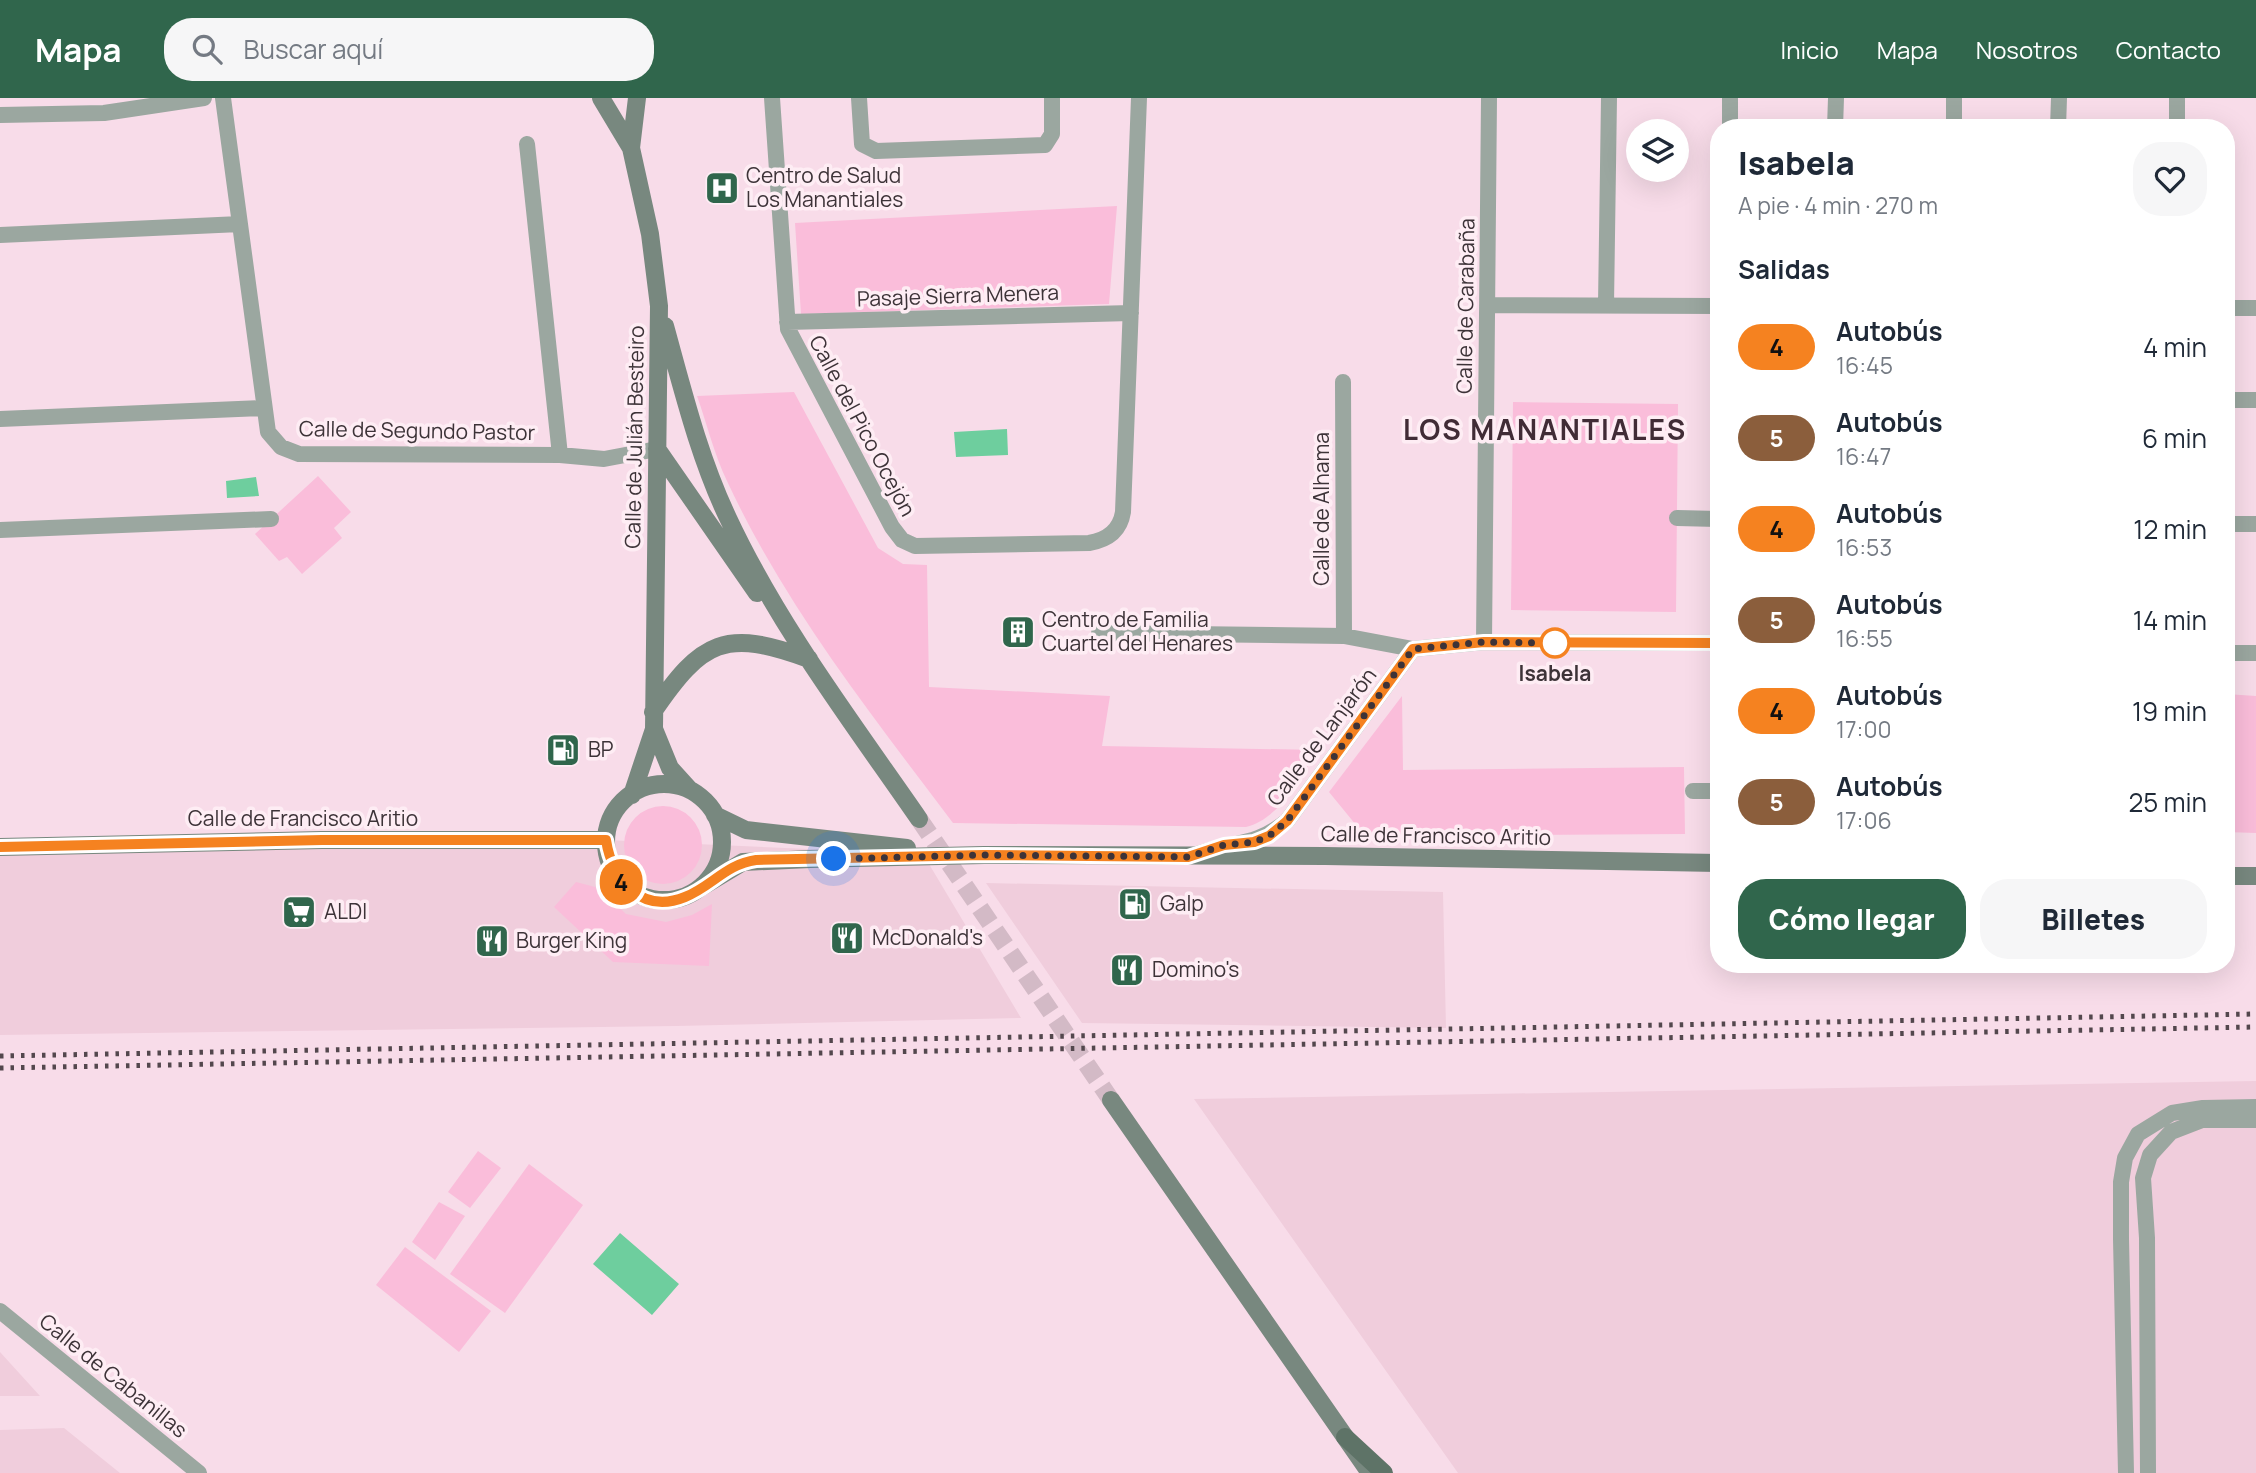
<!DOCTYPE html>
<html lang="es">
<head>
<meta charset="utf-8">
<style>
	:root { --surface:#fff; --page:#f6f6f7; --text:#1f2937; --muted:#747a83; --accent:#30664c }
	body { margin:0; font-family:Manrope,sans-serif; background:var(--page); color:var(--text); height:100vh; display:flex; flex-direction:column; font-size:26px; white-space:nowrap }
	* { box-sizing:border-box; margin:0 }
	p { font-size:23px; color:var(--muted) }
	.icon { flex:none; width:38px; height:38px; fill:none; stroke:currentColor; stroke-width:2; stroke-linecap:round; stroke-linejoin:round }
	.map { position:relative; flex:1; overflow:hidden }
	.drawer { position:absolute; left:1710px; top:21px; width:525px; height:854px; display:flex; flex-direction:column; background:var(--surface); border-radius:28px; box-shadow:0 7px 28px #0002 }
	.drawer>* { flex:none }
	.badge { padding:0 14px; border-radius:23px; font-size:24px; line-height:46px }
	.tools { position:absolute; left:1626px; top:21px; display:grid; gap:14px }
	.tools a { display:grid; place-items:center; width:63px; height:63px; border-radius:50%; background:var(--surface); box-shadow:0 7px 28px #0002; font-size:35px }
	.you { position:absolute; width:35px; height:35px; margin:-18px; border:5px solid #fff; border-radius:50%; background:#1a73e8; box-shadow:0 0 0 10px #1a73e833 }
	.map>.badge { position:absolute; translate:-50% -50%; box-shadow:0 0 0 4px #fff }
	h2 { padding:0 28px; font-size:26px; line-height:63px }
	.round { display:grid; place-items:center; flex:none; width:74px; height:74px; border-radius:28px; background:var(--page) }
	.headline { display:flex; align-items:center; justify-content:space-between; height:119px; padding:0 28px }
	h1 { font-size:33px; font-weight:800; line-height:52px }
	.primary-button { display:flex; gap:14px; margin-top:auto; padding:14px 28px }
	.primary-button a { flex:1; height:80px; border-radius:28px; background:var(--accent); color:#fff; font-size:28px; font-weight:800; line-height:80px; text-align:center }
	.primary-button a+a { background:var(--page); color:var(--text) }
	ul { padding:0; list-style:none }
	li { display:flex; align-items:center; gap:21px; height:91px; padding:0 28px }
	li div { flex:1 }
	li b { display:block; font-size:26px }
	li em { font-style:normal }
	li .badge { min-width:77px; font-weight:700; text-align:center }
	header { display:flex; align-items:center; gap:42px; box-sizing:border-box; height:98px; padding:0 35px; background:var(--accent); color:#fff }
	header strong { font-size:33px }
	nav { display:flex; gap:38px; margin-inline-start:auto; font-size:24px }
	.search { width:490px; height:63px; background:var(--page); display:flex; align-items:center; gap:18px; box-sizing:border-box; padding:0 24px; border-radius:28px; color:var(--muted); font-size:26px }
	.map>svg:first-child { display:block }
</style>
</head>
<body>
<header>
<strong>Mapa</strong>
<div class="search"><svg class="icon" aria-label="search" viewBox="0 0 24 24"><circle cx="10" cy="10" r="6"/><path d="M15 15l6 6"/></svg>Buscar aquí</div>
<nav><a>Inicio</a><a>Mapa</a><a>Nosotros</a><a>Contacto</a></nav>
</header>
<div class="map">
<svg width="2256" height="1375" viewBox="0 0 2256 1375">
	<rect width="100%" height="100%" fill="#f8dce9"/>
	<!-- built -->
	<path fill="#f0cddc" d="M 606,742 L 923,756 L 1021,920 L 676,928 L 0,937 L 0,751 Z
		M 986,785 L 1443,794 L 1446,930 L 1082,925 Z
		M 2256,983 L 2256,1375 L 1458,1375 L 1194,1001 Z
		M 0,1254 L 40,1298 L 0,1298 Z
		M 64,1330 L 120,1375 L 0,1375 L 0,1332 Z"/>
	<!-- green -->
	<path fill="#fabdda" d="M 1117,108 L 1109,206 L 801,216 L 795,125 Z
		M 794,294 L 878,450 L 903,466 L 927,467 L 929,589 L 1110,598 L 1102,648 L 1319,652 C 1299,680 1281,720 1246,729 L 953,725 C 871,616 785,508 727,383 C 714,356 707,326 697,298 Z
		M 1513,304 L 1678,306 L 1676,514 L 1511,512 Z
		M 318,378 L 351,414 L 334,430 L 342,440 L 302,476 L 287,459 L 279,463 L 255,436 Z
		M 2226,596 L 2256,598 L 2256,735 L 2226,734 Z
		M 1402,598 L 1403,672 L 1684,669 L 1685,736 L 1365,738 L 1329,694 Z
		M624 747a39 39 0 1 1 78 0a39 39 0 1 1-78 0Z
		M 576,784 L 599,790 L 626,816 L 666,824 L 692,817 L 712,806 L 709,868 L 613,864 L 554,809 Z
		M 478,1053 L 501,1070 L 470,1110 L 448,1094 Z
		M 529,1066 L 583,1107 L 505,1215 L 450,1176 Z
		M 439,1104 L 465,1118 L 435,1162 L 412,1144 Z
		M 405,1149 L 491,1213 L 459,1254 L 376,1187 Z"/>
	<!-- water -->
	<path fill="#6ece9e" d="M 1007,331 L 1008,357 L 956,359 L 954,334 Z
		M 256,379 L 259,398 L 227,400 L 226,383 Z
		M 620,1135 L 679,1186 L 652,1217 L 593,1166 Z"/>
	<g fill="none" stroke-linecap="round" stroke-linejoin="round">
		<!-- secondary-tunnel -->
		<path stroke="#d3bac6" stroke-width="18" stroke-dasharray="18 9" stroke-linecap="butt" d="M 919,721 L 1111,1002"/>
		<!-- street -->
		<path stroke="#9ba7a0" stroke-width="16" d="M 223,0 L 268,334 L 281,349 L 299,356 L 560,357 L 604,361 L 657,351
			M 772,0 L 788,231 L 892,429 L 902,442 L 915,448 L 1089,445 C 1107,442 1120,433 1123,414 L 1139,0
			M 859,0 L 862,46 L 876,53 L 1045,47 L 1052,36 L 1052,0
			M 2177,0 L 2177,30
			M 0,17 L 104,15 L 204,0
			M 1730,30 L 1730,0
			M 1835,30 L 1836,0
			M 1954,30 L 1954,0
			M 2058,30 L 2059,0
			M 527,46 L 560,357
			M 0,137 L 240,126
			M 1487,207 L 1718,208
			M 1606,207 L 1609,0
			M 2226,210 L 2256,210
			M 787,224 L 1131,215
			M 1343,284 L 1344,538
			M 2226,302 L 2256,302
			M 0,321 L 264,310
			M 1677,420 L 1718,421
			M 2226,426 L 2256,426
			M 0,432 L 271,421
			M 1099,535 L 1344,538 L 1413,551
			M 1484,544 L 1489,0
			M 2226,555 L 2256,555
			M 1693,693 L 1718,693
			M 1197,756 C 1234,743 1255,749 1287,723 L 1413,551 L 1484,544 L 1718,545
			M 0,1213 L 199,1375
			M 2126,1375 L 2121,1141 L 2121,1084 L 2125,1060 L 2138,1036 L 2172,1015 L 2203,1010 L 2256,1009
			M 2148,1375 L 2147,1140 L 2143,1080 L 2150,1057 L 2171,1034 L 2202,1022 L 2256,1022"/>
		<!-- secondary -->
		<path stroke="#78887f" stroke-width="18" d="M 601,0 L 631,50 L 650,136 L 659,208 L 654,631 L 670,670 L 690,692
			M 631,50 L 637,0
			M 665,228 C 683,293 699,359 728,420 C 778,527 852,624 919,721
			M 657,351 L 757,495
			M 653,614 C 702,542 725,530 809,561
			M606 744a58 58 0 1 1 116 0a58 58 0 1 1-116 0Z
			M 632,697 L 654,631
			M 715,717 L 746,732 L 907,750
			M 0,749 L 322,742 L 606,742
			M 2226,778 L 2256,778
			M 703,788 L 743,764 L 810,761 L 984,757 L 1325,758 L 1718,765
			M 1111,1002 L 1370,1375"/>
		<!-- primary -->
		<path stroke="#5e7367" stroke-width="18" d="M 1345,1339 L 1384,1375"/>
		<!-- rail -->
		<path stroke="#53474d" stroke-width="5" stroke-dasharray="3.5 7" stroke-linecap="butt" d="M 0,958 L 2256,916
			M 0,970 L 2256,929"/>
	</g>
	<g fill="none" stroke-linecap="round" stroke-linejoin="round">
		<!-- line casing -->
		<g stroke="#fff" stroke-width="16">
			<path id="line" d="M 0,749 L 322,742 L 606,742 C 612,781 641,817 685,799 C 711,789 726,766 756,762 L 984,757 L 1188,759 L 1224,747 L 1254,744 L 1269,738 L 1287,723 L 1413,551 L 1484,544 L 1718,545"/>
		</g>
		<!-- line -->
		<use href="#line" stroke="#f58220" stroke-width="10"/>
		<!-- walk -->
		<path stroke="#3d3338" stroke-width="7" stroke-dasharray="0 12.6" d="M 834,761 L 984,757 L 1188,759 L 1224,747 L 1254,744 L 1269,738 L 1287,723 L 1413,551 L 1484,544 L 1555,545"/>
	</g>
	<!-- icons -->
	<defs>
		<g id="hospital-square" transform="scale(1.75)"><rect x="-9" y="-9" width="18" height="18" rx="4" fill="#30664c" stroke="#feedf4"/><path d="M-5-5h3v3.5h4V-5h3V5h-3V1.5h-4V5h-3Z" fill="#fff"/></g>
		<g id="building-square" transform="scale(1.75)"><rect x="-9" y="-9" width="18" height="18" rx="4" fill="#30664c" stroke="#feedf4"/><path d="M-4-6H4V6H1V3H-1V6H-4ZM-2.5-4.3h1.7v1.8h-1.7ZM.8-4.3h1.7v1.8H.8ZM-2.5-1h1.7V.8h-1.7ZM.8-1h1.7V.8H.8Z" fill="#fff"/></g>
		<g id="fuel-square" transform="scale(1.75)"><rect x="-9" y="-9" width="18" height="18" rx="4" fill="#30664c" stroke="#feedf4"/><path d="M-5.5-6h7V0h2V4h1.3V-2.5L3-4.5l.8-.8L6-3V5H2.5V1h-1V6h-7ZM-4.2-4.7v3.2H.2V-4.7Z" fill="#fff"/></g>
		<g id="supermarket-square" transform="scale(1.75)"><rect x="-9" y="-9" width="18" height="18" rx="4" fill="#30664c" stroke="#feedf4"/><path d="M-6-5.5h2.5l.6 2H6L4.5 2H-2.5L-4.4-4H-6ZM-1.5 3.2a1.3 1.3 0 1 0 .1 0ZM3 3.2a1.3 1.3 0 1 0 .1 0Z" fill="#fff"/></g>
		<g id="restaurant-square" transform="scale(1.75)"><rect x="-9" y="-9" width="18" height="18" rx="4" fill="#30664c" stroke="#feedf4"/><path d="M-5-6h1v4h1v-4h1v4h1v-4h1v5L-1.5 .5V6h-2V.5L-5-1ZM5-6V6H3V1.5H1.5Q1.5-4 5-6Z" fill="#fff"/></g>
	</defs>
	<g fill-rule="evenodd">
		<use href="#hospital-square" x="722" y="90"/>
		<use href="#building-square" x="1018" y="534"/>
		<use href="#fuel-square" x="563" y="652"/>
		<use href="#fuel-square" x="1135" y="806"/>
		<use href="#supermarket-square" x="299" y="814"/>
		<use href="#restaurant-square" x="847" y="840"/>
		<use href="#restaurant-square" x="492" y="843"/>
		<use href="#restaurant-square" x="1127" y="872"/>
	</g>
	<!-- markers -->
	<circle fill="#fff" stroke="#f58220" stroke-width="3.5" cx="1555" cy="545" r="14"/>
	<g text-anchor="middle" stroke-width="7" stroke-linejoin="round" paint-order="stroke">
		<!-- poi labels -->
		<g font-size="21" fill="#3d3338" stroke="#feedf4" text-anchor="start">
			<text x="746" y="85">Centro de Salud<tspan x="746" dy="24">Los Manantiales</tspan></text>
			<text x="1042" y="529">Centro de Familia<tspan x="1042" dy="24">Cuartel del Henares</tspan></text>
			<text x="588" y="659">BP</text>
			<text x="1160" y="813">Galp</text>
			<text x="324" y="821">ALDI</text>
			<text x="872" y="847">McDonald's</text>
			<text x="516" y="850">Burger King</text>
			<text x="1152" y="879">Domino's</text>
		</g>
		<!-- street labels -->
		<g font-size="21" fill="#3d3338" stroke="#feedf4">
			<text transform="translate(958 198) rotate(-2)" y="7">Pasaje Sierra Menera</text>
			<text transform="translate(1466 208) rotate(-89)" y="7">Calle de Carabaña</text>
			<text transform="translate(862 328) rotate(62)" y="7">Calle del Pico Ocejón</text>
			<text transform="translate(417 333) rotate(1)" y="7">Calle de Segundo Pastor</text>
			<text transform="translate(635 339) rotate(-89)" y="7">Calle de Julián Besteiro</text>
			<text transform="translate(1322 411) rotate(-90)" y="7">Calle de Alhama</text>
			<text transform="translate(1322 639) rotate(-53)" y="7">Calle de Lanjarón</text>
			<text x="303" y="728">Calle de Francisco Aritio</text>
			<text transform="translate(1436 738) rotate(1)" y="7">Calle de Francisco Aritio</text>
			<text transform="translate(113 1278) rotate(39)" y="7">Calle de Cabanillas</text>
		</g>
		<!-- stop labels -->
		<g font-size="21" font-weight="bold" fill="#3d3338" stroke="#feedf4">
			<text x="1555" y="583">Isabela</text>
		</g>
		<!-- district labels -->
		<g font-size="28" font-weight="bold" letter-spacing="2" fill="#412c36" stroke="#feedf4">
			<text x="1545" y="342">LOS MANANTIALES</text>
		</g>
	</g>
</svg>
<div class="tools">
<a><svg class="icon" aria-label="layers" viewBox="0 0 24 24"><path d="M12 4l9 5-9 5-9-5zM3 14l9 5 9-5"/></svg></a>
</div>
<div class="you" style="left:834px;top:761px"></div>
<b class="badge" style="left:621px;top:784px;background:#f58220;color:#111">4</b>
<section class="drawer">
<div class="headline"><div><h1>Isabela</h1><p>A pie · 4 min · 270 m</p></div><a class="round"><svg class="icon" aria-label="heart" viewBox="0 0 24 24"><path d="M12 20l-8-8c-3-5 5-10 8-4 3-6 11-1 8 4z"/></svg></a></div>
<h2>Salidas</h2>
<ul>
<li><span class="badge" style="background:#f58220;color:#111">4</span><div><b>Autobús</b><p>16:45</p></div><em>4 min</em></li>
<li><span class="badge" style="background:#8b5e3c;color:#fff">5</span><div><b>Autobús</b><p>16:47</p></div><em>6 min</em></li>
<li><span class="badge" style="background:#f58220;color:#111">4</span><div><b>Autobús</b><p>16:53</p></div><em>12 min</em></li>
<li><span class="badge" style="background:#8b5e3c;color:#fff">5</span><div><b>Autobús</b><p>16:55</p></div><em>14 min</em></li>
<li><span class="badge" style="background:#f58220;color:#111">4</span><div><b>Autobús</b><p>17:00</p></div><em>19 min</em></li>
<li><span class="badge" style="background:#8b5e3c;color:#fff">5</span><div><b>Autobús</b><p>17:06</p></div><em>25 min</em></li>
</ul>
<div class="primary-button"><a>Cómo llegar</a><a>Billetes</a></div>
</section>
</div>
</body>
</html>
